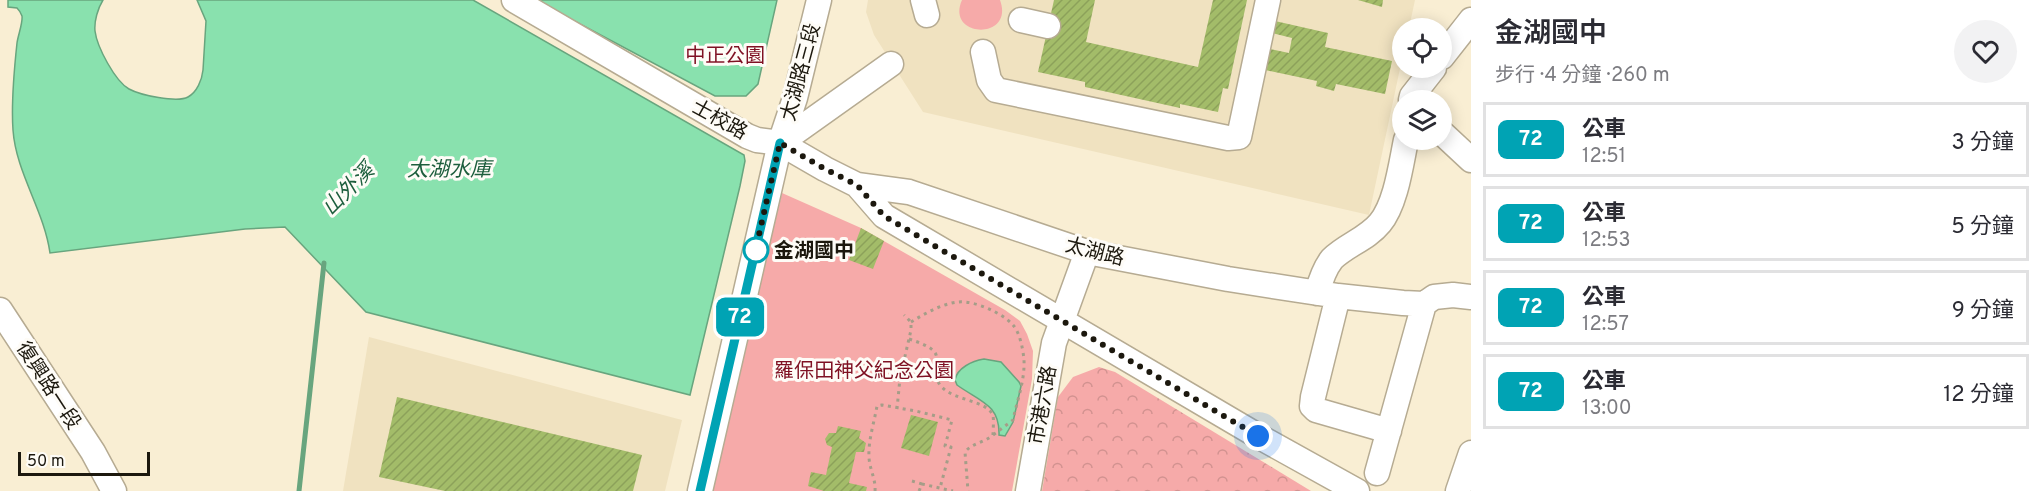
<!DOCTYPE html>
<html lang="zh-TW">
<head>
<meta charset="utf-8">
<style>
	:root { --surface:#fff; --page:#f2f2f3; --text:#2b2b33; --muted:#7c7c81; --line:#e1e1e2 }
	body { margin:0; font-family:Overpass,"Noto Sans TC",sans-serif; background:var(--page); color:var(--text); height:100vh; display:flex; flex-direction:column; font-size:22px; white-space:nowrap }
	* { box-sizing:border-box; margin:0 }
	p { font-size:20px; color:var(--muted) }
	.icon { flex:none; width:33px; height:33px; fill:none; stroke:currentColor; stroke-width:2; stroke-linecap:round; stroke-linejoin:round }
	.map { position:relative; flex:1; overflow:hidden }
	.panel { display:flex; flex-direction:column; background:var(--surface); width:570px }
	.panel>* { flex:none }
	.badge { padding:0 12px; border-radius:9px; font-size:21px; line-height:39px }
	.tools { position:absolute; left:1392px; top:18px; display:grid; gap:12px }
	.tools a { display:grid; place-items:center; width:60px; height:60px; border-radius:50%; background:var(--surface); box-shadow:0 3px 15px #0003; font-size:30px }
	.scale { position:absolute; left:18px; bottom:15px; width:132px; box-sizing:border-box; padding-left:6px; border:3px solid #1c180e; border-top:0; font-size:16px; line-height:21px; white-space:nowrap; color:#1c180e; -webkit-text-stroke:4px #fefcf7; paint-order:stroke }
	.you { position:absolute; width:30px; height:30px; margin:-15px; border:4px solid #fff; border-radius:50%; background:#1a73e8; box-shadow:0 0 0 9px #1a73e833 }
	.map>.badge { position:absolute; translate:-50% -50%; box-shadow:0 0 0 3px #fff }
	.round { display:grid; place-items:center; flex:none; width:63px; height:63px; border-radius:32px; background:var(--page) }
	.head { display:flex; align-items:center; justify-content:space-between; height:102px; padding:0 24px }
	h1 { font-size:28px; font-weight:600; line-height:45px }
	ul { padding:0; list-style:none }
	li { display:flex; align-items:center; gap:18px; height:75px; margin:0 12px 9px; padding:0 12px; border:3px solid var(--line); border-radius:0px }
	li div { flex:1 }
	li b { display:block; font-size:22px }
	li em { font-style:normal }
	li .badge { min-width:66px; font-weight:700; text-align:center }
	main { display:flex; flex:1; min-height:0 }
	.map>svg:first-child { display:block }
</style>
</head>
<body>
<main>
<div class="map">
<svg width="1471" height="491" viewBox="0 0 1471 491">
	<defs>
		<pattern id="forest-crowns" width="20" height="18" patternUnits="userSpaceOnUse" patternTransform="scale(1.5)"><rect width="20" height="18" fill="#f6aaa9"/><path d="M2 6a3 3 0 1 1 6 0M12 15a3 3 0 1 1 6 0" fill="none" stroke="#d29290"/></pattern>
		<pattern id="building-hatch" width="6" height="6" patternUnits="userSpaceOnUse" patternTransform="scale(1.5)"><rect width="6" height="6" fill="#a3bc69"/><path d="M-1 1l2-2M0 6l6-6M5 7l2-2" fill="none" stroke="#8ca15a"/></pattern>
	</defs>
	<rect width="100%" height="100%" fill="#f9eed3"/>
	<!-- built -->
	<path fill="#f0e2c0" d="M 868,0 L 1415,0 L 1409,28 L 1402,28 L 1402,59 L 1369,215 L 923,112 L 874,35 L 866,12 Z
		M 369,337 L 682,420 L 665,491 L 343,491 Z"/>
	<!-- green -->
	<path fill="#f6aaa9" d="M 962,0 L 1000,0 C 1015,41 945,38 962,0 Z
		M 782,193 L 861,228 L 1005,310 L 1020,321 L 1027,334 L 1033,351 L 1032,379 L 1012,491 L 710,491 Z"/>
	<!-- forest -->
	<path fill="url(#forest-crowns)" d="M 1099,367 L 1115,372 L 1311,491 L 1042,491 L 1058,397 L 1073,377 Z"/>
	<!-- water -->
	<path fill="#89e1ae" stroke="#68a57e" stroke-width="1.5" d="M 8,0 L 103,0 C 98,8 94,21 95,31 C 97,47 115,81 129,89 C 140,95 177,103 188,97 C 197,92 202,80 203,70 L 206,21 L 197,0 L 473,0 L 744,155 L 745,161 L 740,186 L 690,395 L 366,312 L 285,227 L 245,229 L 50,253 C 44,210 16,173 13,130 C 11,102 14,71 17,43 C 18,35 23,23 22,16 C 21,13 19,10 17,8 L 8,7 Z
		M 535,0 L 777,0 L 758,84 L 746,96 L 715,96 Z
		M 984,359 L 1001,362 L 1019,382 L 1021,386 L 1013,422 L 1005,436 L 999,435 C 1000,404 979,401 957,385 L 955,380 C 957,368 972,361 984,359 Z"/>
	<g fill="none" stroke-linecap="round" stroke-linejoin="round">
		<!-- stream -->
		<path stroke="#68a57e" stroke-width="5" d="M 299,491 L 324,263"/>
	</g>
	<!-- building -->
	<path fill="url(#building-hatch)" d="M 1054,0 L 1095,0 L 1086,42 L 1198,67 L 1213,0 L 1247,0 L 1228,89 L 1223,88 L 1218,112 L 1180,104 L 1180,108 L 1085,87 L 1085,82 L 1038,72 Z
		M 1358,0 L 1383,0 L 1382,7 Z
		M 1275,21 L 1328,33 L 1325,47 L 1392,61 L 1385,94 L 1336,84 L 1334,91 L 1316,86 L 1317,81 L 1265,70 L 1270,49 L 1289,53 L 1292,38 L 1272,33 Z
		M 861,228 L 884,241 L 873,269 L 849,260 Z
		M 397,397 L 642,455 L 633,491 L 445,491 L 379,477 Z
		M 911,415 L 938,422 L 929,456 L 901,448 Z
		M 838,426 L 861,431 L 859,438 L 866,443 L 864,452 L 856,452 L 849,483 L 867,487 L 866,491 L 824,491 L 808,486 L 811,472 L 826,475 L 832,447 L 827,445 L 825,439 L 829,433 L 836,433 Z"/>
	<g fill="none" stroke-linecap="round" stroke-linejoin="round">
		<!-- minor casing -->
		<g stroke="#b6ab92" stroke-width="27">
			<path id="minor" d="M 514,0 C 592,45 669,91 747,136 L 757,140 L 780,143 L 825,169 L 857,185 L 884,216 L 1258,436 L 1357,491
				M 923,0 L 927,15
				M 1021,20 L 1048,26
				M 983,52 L 989,80 L 996,90 L 1228,138 L 1239,137 L 1268,0
				M 1442,57 L 1471,20
				M 1411,100 L 1412,96 L 1434,68
				M 1442,133 L 1471,160
				M 780,143 L 891,64
				M 857,185 L 909,192 L 1087,252 L 1228,279 L 1338,296 L 1403,303 L 1424,304 L 1434,297 L 1453,295 L 1471,297
				M 1317,293 C 1320,282 1324,269 1332,259 C 1346,245 1367,239 1380,223 C 1396,204 1401,164 1406,140
				M 1338,296 L 1313,397 L 1312,406 L 1316,410 L 1389,431
				M 0,310 L 93,452 L 114,491
				M 1377,473 L 1424,304
				M 700,491 L 780,143 L 795,98 L 819,0
				M 1028,491 L 1054,343 L 1087,252
				M 1458,491 L 1471,453"/>
		</g>
		<!-- path -->
		<path stroke="#a59d88" stroke-width="3" stroke-dasharray="3 4.5" stroke-linecap="butt" d="M 911,322 C 926,313 941,304 958,302 C 973,300 1003,313 1013,325 C 1020,333 1023,349 1024,360 C 1025,380 1017,401 1013,420 L 993,435
			M 909,339 C 959,355 922,363 941,386 C 953,401 988,400 993,416 C 994,421 993,429 993,435 C 984,443 972,443 965,452 L 968,491
			M 897,409 L 900,378 L 911,330 L 911,322 L 904,315
			M 912,481 L 922,484
			M 875,491 C 876,480 870,470 869,458 C 868,441 874,423 877,406 L 882,405 L 916,411 L 952,420 L 945,446 L 951,447 L 940,488
			M 919,491 L 922,484 L 953,491"/>
		<!-- minor -->
		<use href="#minor" stroke="#fff" stroke-width="24"/>
	</g>
	<g fill="none" stroke-linecap="round" stroke-linejoin="round">
		<!-- line casing -->
		<g stroke="#fff" stroke-width="14">
			<path id="line" d="M 700,491 L 780,143"/>
		</g>
		<!-- line -->
		<use href="#line" stroke="#00a3b4" stroke-width="9"/>
		<!-- walk -->
		<path stroke="#1c180e" stroke-width="6" stroke-dasharray="0 10.8" d="M 756,250 L 755,252 L 780,143 L 825,169 L 857,185 L 884,216 L 1258,436"/>
	</g>
	<!-- markers -->
	<circle fill="#fff" stroke="#00a3b4" stroke-width="3" cx="756" cy="250" r="12"/>
	<g text-anchor="middle" stroke-width="6" stroke-linejoin="round" paint-order="stroke">
		<!-- park labels -->
		<g font-size="20" fill="#7f1123" stroke="#fefcf7">
			<text x="725" y="62">中正公園</text>
			<text x="864" y="377">羅保田神父紀念公園</text>
		</g>
		<!-- street labels -->
		<g font-size="20" fill="#1c180e" stroke="#fefcf7">
			<text transform="translate(800 72) rotate(-75)" y="7">太湖路三段</text>
			<text transform="translate(720 119) rotate(29)" y="7">士校路</text>
			<text transform="translate(1095 251) rotate(14)" y="7">太湖路</text>
			<text transform="translate(49 385) rotate(57)" y="7">復興路一段</text>
			<text transform="translate(1042 405) rotate(-80)" y="7">市港六路</text>
		</g>
		<!-- stop labels -->
		<g font-size="20" font-weight="bold" fill="#1c180e" stroke="#fefcf7" text-anchor="start">
			<text x="774" y="257">金湖國中</text>
		</g>
		<!-- water labels -->
		<g font-size="21" font-style="italic" fill="#1d5e3d" stroke="#fefcf7">
			<text x="449" y="176">太湖水庫</text>
			<text transform="translate(348 189) rotate(-45)" y="7">山外溪</text>
		</g>
	</g>
</svg>
<div class="tools">
<a><svg class="icon" aria-label="locate" viewBox="0 0 24 24"><circle cx="12" cy="12" r="6"/><path d="M12 2v4M12 18v4M2 12h4M18 12h4"/></svg></a>
<a><svg class="icon" aria-label="layers" viewBox="0 0 24 24"><path d="M12 4l9 5-9 5-9-5zM3 14l9 5 9-5"/></svg></a>
</div>
<div class="scale">50 m</div>
<div class="you" style="left:1258px;top:436px"></div>
<b class="badge" style="left:740px;top:317px;background:#00a3b4;color:#fff">72</b>
</div>
<section class="panel">
<div class="head"><div><h1>金湖國中</h1><p>步行 · 4 分鐘 · 260 m</p></div><a class="round"><svg class="icon" aria-label="heart" viewBox="0 0 24 24"><path d="M12 20l-8-8c-3-5 5-10 8-4 3-6 11-1 8 4z"/></svg></a></div>
<ul>
<li><span class="badge" style="background:#00a3b4;color:#fff">72</span><div><b>公車</b><p>12:51</p></div><em>3 分鐘</em></li>
<li><span class="badge" style="background:#00a3b4;color:#fff">72</span><div><b>公車</b><p>12:53</p></div><em>5 分鐘</em></li>
<li><span class="badge" style="background:#00a3b4;color:#fff">72</span><div><b>公車</b><p>12:57</p></div><em>9 分鐘</em></li>
<li><span class="badge" style="background:#00a3b4;color:#fff">72</span><div><b>公車</b><p>13:00</p></div><em>12 分鐘</em></li>
</ul>
</section>
</main>
</body>
</html>
